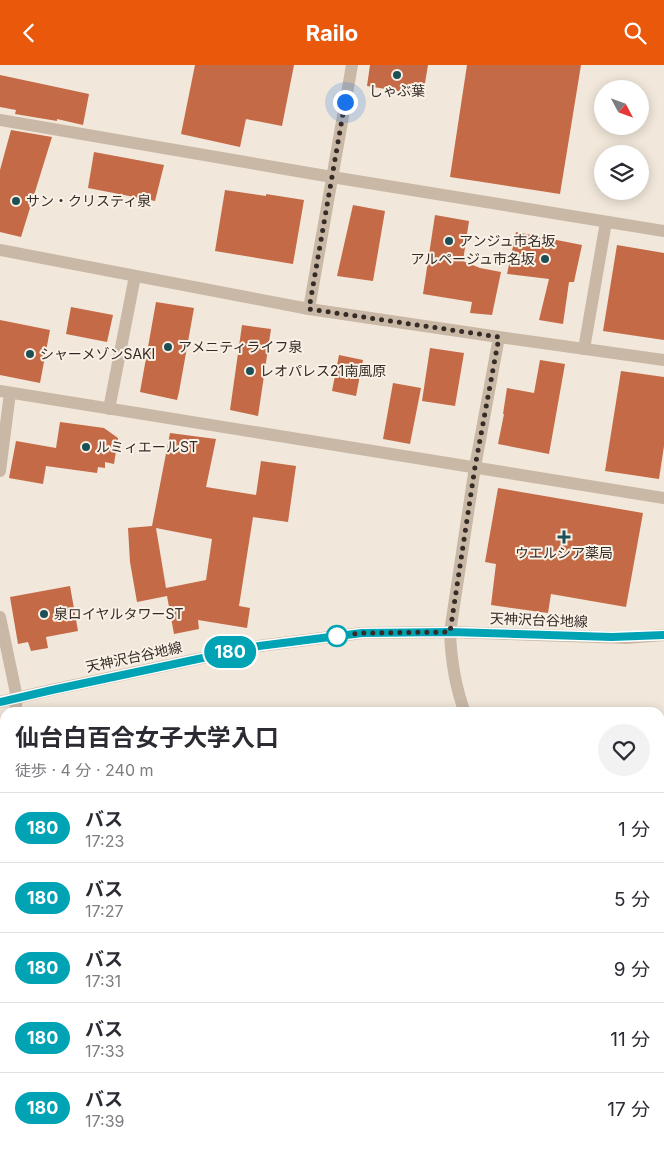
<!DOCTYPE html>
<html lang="ja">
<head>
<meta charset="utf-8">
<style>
	:root { --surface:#fff; --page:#f2f2f3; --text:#2b2b33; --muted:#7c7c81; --line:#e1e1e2; --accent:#ea580c }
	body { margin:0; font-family:Inter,"Noto Sans JP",sans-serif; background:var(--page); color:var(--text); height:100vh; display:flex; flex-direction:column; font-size:19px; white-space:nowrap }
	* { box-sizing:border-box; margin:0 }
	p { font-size:16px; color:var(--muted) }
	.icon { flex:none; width:28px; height:28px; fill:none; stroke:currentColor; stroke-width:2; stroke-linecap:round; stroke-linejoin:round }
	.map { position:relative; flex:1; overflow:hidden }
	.details { position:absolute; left:0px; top:642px; width:665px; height:446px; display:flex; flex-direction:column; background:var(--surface); border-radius:15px 15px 0 0; box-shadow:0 2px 12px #0003 }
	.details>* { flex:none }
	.badge { padding:0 10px; border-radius:16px; font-size:18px; line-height:32px }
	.needle { width:32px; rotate:131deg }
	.controls { position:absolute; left:594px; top:15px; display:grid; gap:10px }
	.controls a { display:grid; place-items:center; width:55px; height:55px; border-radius:50%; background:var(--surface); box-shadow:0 2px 12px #0003; font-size:25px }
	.you { position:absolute; width:25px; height:25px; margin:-12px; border:4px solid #fff; border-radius:50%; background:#1a73e8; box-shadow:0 0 0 8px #1a73e833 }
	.map>.badge { position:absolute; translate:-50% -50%; box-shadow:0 0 0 2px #fff }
	.round { display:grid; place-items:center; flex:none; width:52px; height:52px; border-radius:26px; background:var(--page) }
	.summary { display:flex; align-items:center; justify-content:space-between; height:85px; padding:0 15px }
	h1 { font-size:24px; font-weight:700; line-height:38px }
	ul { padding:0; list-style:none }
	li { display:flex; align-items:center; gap:15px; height:70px; padding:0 15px; border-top:1px solid var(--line) }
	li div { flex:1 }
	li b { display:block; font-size:19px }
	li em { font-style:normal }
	li .badge { min-width:55px; font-weight:700; text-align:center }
	header { display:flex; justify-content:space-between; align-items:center; height:65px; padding:0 15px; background:var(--accent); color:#fff; font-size:22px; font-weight:700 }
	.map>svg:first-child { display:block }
</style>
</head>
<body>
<header><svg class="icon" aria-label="back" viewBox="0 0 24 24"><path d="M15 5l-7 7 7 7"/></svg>Railo<svg class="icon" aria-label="search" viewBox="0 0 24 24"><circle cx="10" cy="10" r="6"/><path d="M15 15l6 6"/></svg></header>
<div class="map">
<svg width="664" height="1088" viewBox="0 0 664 1088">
	<rect width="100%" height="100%" fill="#f1e7da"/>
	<!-- building -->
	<path fill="#c46a46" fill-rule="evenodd" d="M 195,0 L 294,0 L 282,61 L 246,54 L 240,82 L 181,69 Z
		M 370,0 L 428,0 L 423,30 L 367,21 Z
		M 467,0 L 581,0 L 560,129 L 450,112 Z
		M 0,10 L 89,29 L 83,60 L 57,54 L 57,56 L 15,49 L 16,45 L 0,42 Z
		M 11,65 L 52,72 L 21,172 L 0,167 L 0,105 Z
		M 94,87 L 164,100 L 155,136 L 88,123 Z
		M 225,125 L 266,131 L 266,129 L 304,135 L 293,199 L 215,186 Z
		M 353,140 L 385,146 L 373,216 L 337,211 Z
		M 435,150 L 469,156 L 463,196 L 480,203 L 501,207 L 492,250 L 470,248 L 472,237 L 423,229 Z
		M 516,167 L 582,180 L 574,217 L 569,217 L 563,259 L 539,255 L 549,214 L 507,209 Z
		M 617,180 L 664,188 L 664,275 L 603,266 Z
		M 156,237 L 194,243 L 179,327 L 177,335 L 140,327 Z
		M 71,242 L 113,250 L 107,277 L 66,269 Z
		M 0,255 L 50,265 L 40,318 L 0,310 Z
		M 242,260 L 271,264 L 258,351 L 230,345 Z
		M 430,283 L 464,288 L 455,341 L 422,336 Z
		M 339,290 L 363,295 L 356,331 L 332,326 Z
		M 540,295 L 565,299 L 549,389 L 498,379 L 504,349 L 503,349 L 507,323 L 534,328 Z
		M 621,306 L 664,312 L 664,381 L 659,414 L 605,406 Z
		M 393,318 L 421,323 L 410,379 L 383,374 Z
		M 60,357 L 104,363 L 118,373 L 114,399 L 105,397 L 105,403 L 98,402 L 97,408 L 46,401 L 43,419 L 9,413 L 16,376 L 56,383 Z
		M 170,368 L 216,374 L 206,422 L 256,430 L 261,396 L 296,401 L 288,457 L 253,452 L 239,541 L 250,543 L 247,563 L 198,555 L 199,564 L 174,569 L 167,531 L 137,537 L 130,497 L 128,463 L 152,461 ZM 156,463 L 212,474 L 206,515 L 166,523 Z
		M 498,423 L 643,448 L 626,542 L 551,529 L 548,548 L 491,540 L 496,499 L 485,497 Z
		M 70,521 L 78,566 L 46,572 L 48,583 L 31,586 L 28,577 L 18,579 L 10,532 Z"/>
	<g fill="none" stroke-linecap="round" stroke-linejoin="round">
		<!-- minor -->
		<path stroke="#c9b8a6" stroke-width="12" d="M 0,55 L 332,112 L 664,166
			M 309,244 L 352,0
			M 584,284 L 606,157
			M 0,326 L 664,433
			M 109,344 L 135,211
			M 0,406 L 10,328
			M 0,552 L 17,633
			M 0,1050 L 5,1054
			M 75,1084 L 86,1088"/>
		<!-- tertiary -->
		<path stroke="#c9b8a6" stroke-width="12" d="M 0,185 L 309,244 L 499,272 L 664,295
			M 0,637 L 51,625 L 259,581 L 362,568 L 450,567 L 626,573 L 664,570
			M 15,648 L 17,633
			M 465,648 C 455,621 451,595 450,567 L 475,402 L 499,272
			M 0,715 L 5,704
			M 574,1084 L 575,1088"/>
	</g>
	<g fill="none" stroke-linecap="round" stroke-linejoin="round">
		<!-- line casing -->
		<g stroke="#fff" stroke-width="11">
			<path id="line" d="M 0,637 L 52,625 L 259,581 L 362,568 L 450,567 L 612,572 L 664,570"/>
		</g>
		<!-- line -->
		<use href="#line" stroke="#00a3b4" stroke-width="8"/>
		<!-- walk -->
		<path stroke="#352c27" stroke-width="5" stroke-dasharray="0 9" d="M 337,571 L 362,568 L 450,567 L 475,402 L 499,272 L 309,244 L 345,37"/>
	</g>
	<!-- markers -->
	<g fill="#1d4f56" stroke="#f9f1e6" stroke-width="2">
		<circle cx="397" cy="10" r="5"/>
		<circle cx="16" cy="136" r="5"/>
		<circle cx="449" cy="176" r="5"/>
		<circle cx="545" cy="194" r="5"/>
		<circle cx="168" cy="282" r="5"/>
		<circle cx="30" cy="289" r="5"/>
		<circle cx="250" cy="306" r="5"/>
		<circle cx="86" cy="382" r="5"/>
		<path d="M561.5 464.5h5v5h5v5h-5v5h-5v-5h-5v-5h5z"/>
		<circle cx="44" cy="549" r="5"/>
	</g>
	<circle fill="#fff" stroke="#00a3b4" stroke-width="2.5" cx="337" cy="571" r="10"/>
	<g text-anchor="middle" stroke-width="4" stroke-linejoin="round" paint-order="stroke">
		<!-- poi labels -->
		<g font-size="14" fill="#352c27" stroke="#f9f1e6" text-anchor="start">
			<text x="397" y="31" text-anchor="middle">しゃぶ葉</text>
			<text x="26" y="141">サン・クリスティ泉</text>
			<text x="459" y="181">アンジュ市名坂</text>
			<text x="535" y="199" text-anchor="end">アルページュ市名坂</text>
			<text x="178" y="287">アメニティライフ泉</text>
			<text x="40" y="294">シャーメゾンSAKI</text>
			<text x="260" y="311">レオパレス21南風原</text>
			<text x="96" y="387">ルミィエールST</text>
			<text x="564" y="493" text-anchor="middle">ウエルシア薬局</text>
			<text x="54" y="554">泉ロイヤルタワーST</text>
		</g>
		<!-- street labels -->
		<g font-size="14" fill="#352c27" stroke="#f9f1e6">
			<text transform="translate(539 555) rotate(2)" y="5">天神沢台谷地線</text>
			<text transform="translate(134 592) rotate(-12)" y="5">天神沢台谷地線</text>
		</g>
	</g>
</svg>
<div class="controls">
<a><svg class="needle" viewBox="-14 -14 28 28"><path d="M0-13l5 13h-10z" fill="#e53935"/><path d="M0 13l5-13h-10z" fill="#7c7c81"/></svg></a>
<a><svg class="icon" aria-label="layers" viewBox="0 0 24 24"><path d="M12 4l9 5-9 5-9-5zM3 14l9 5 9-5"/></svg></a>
</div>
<div class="you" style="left:345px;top:37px"></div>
<b class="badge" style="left:230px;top:587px;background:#00a3b4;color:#fff">180</b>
<section class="details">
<div class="summary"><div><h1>仙台白百合女子大学入口</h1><p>徒歩 · 4 分 · 240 m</p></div><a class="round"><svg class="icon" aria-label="heart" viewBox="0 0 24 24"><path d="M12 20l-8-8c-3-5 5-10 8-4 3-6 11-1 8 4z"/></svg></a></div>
<ul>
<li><span class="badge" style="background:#00a3b4;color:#fff">180</span><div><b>バス</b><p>17:23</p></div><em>1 分</em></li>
<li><span class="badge" style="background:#00a3b4;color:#fff">180</span><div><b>バス</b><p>17:27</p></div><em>5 分</em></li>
<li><span class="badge" style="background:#00a3b4;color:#fff">180</span><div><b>バス</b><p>17:31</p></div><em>9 分</em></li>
<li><span class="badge" style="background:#00a3b4;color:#fff">180</span><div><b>バス</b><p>17:33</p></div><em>11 分</em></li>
<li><span class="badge" style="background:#00a3b4;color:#fff">180</span><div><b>バス</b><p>17:39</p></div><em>17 分</em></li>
</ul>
</section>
</div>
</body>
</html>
